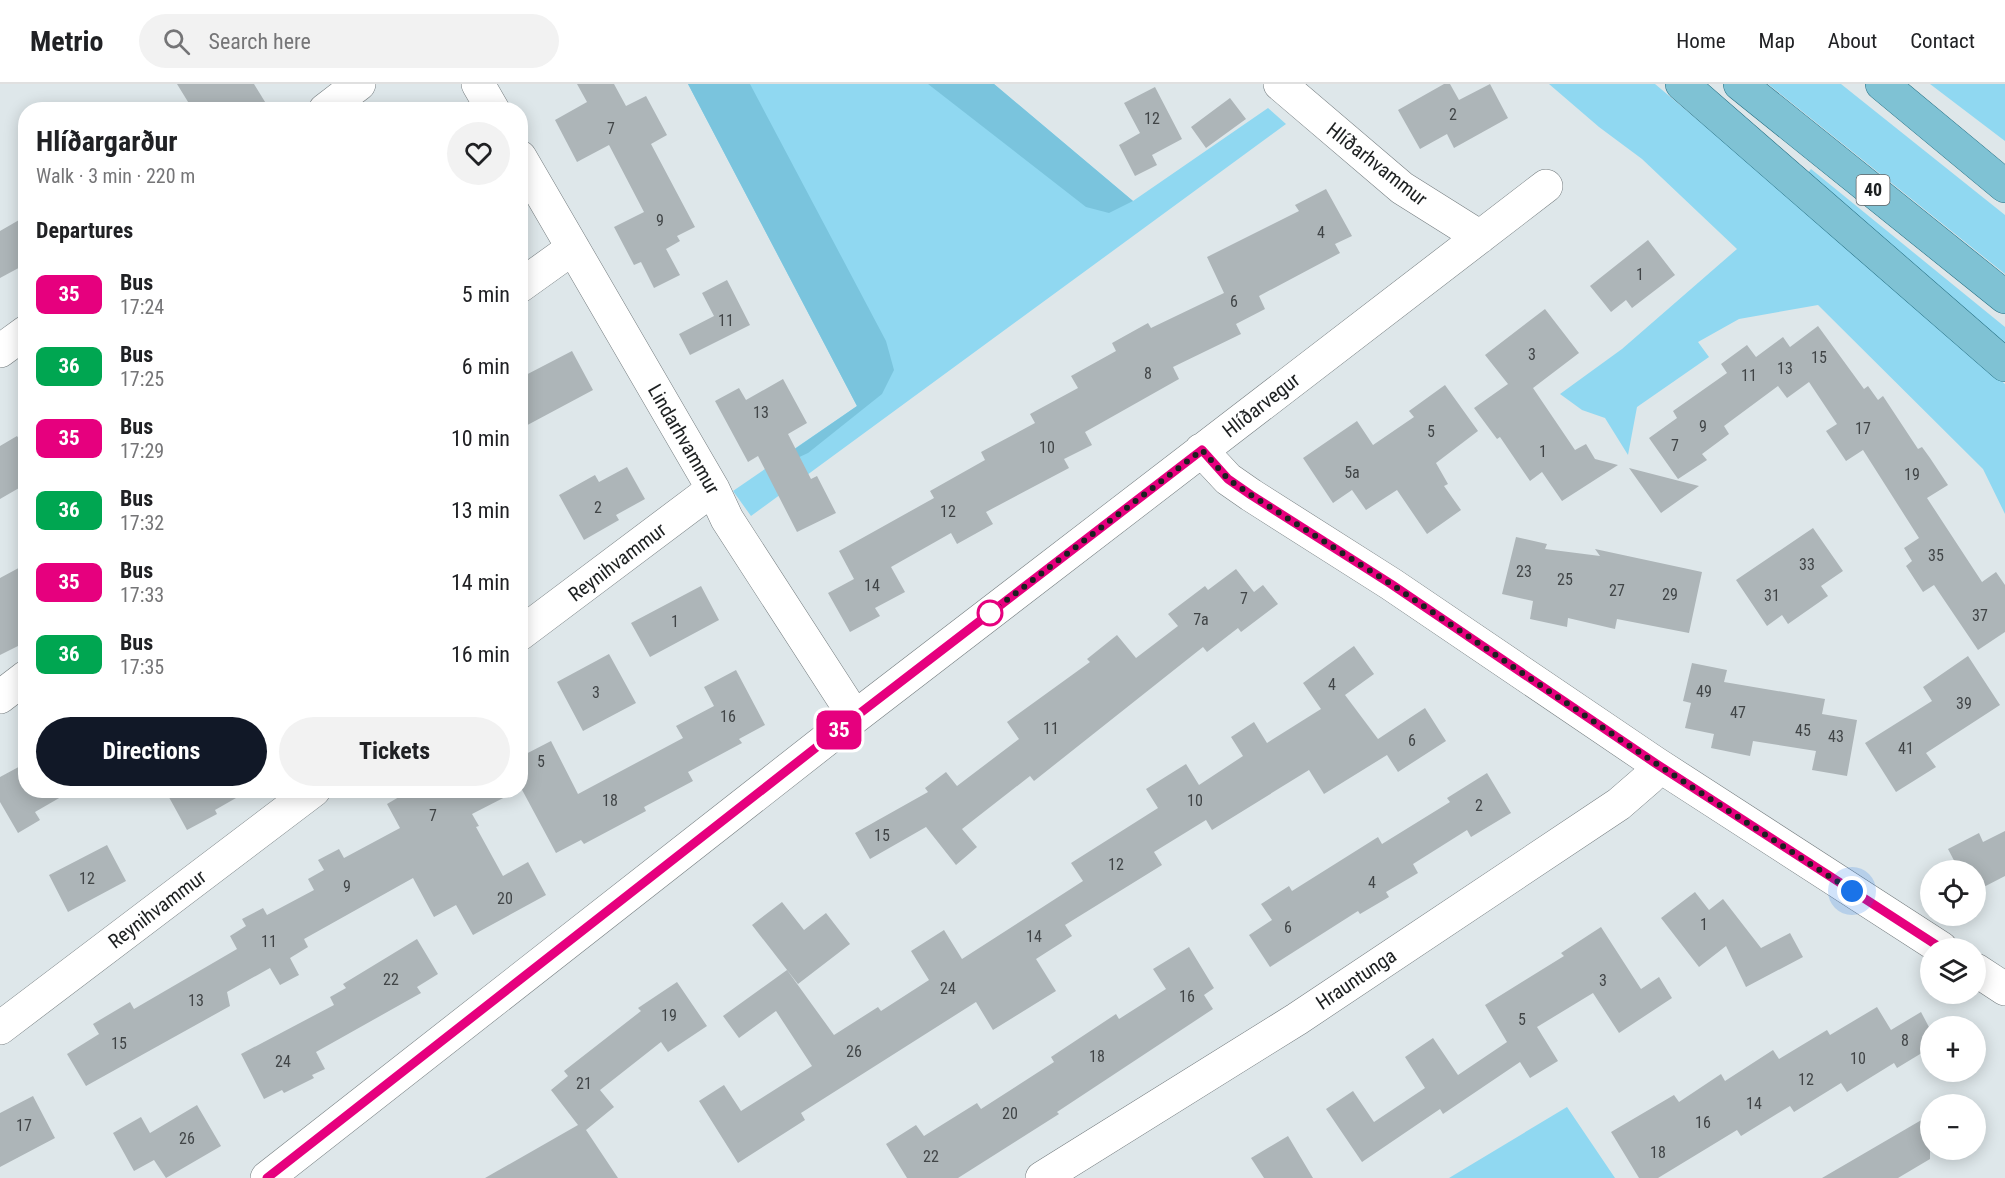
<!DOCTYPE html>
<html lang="en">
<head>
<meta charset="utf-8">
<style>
	:root { --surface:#fff; --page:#f2f2f2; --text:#202124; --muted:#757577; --line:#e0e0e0; --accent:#111827 }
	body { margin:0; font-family:"Roboto Condensed",sans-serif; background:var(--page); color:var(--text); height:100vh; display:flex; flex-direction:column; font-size:22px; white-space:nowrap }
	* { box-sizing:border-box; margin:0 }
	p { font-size:20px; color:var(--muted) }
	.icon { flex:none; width:33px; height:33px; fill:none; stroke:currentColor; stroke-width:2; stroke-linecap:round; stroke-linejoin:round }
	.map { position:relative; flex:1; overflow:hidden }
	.details { position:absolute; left:18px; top:18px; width:510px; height:696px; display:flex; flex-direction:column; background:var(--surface); border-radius:24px; box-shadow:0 3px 15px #0003 }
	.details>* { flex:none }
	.badge { padding:0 12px; border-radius:9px; font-size:21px; line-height:39px }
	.fabs { position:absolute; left:1920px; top:776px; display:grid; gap:12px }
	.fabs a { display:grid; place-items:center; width:66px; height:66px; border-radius:50%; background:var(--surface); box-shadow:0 3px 15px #0003; font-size:30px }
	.you { position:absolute; width:30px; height:30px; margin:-15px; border:4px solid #fff; border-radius:50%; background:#1a73e8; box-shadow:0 0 0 9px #1a73e833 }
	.map>.badge { position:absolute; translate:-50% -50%; box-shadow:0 0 0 3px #fff }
	h2 { padding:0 18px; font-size:22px; line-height:54px }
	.round { display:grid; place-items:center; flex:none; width:63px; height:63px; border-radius:32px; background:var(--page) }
	.headline { display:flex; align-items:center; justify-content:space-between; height:102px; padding:0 18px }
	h1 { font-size:28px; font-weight:700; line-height:45px }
	.cta { display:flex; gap:12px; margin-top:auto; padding:12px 18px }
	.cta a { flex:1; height:69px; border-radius:36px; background:var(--accent); color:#fff; font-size:24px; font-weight:700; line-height:69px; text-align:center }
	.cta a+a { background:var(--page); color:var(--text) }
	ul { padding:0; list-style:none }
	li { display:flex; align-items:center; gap:18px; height:72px; padding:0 18px }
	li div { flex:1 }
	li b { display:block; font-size:22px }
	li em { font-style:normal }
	li .badge { min-width:66px; font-weight:700; text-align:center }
	header { display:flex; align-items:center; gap:36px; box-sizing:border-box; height:84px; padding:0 30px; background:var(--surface); border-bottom:2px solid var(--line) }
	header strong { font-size:28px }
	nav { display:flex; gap:33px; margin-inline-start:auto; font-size:21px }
	.search { width:420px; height:54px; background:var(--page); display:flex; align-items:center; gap:15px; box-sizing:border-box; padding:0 21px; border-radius:33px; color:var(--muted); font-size:22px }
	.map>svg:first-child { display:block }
</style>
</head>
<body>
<header>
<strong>Metrio</strong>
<div class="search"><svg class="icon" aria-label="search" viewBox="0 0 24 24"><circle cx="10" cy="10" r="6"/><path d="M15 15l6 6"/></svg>Search here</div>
<nav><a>Home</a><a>Map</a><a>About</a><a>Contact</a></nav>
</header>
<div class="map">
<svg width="2005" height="1094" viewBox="0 0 2005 1094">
	<rect width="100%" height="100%" fill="#dee7ea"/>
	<!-- green -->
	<path fill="#90d8f1" d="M 688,0 L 994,0 L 1133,117 L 1268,24 L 1286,40 L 751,432 L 733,407 L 857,322 Z
		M 1549,0 L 1655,0 L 1863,175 L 2005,300 L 2005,430 L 1983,385 L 1818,221 L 1739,235 L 1698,258 L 1709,273 L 1637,323 L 1628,371 L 1605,334 L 1582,326 L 1560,310 L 1622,265 L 1737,165 L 1642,75 L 1599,43 Z
		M 1768,0 L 1841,0 L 2005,131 L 2005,190 Z
		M 1930,0 L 2005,0 L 2005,57 L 2001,54 Z
		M 1811,85 L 2005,243 L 2005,267 L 1807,90 Z
		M 1567,1023 L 1615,1094 L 1449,1094 Z"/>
	<!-- forest -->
	<path fill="#7ac4dd" d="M 688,0 L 750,0 L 886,257 L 894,286 L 882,310 L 808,369 L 795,375 L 786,371 L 857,322 Z
		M 928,0 L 994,0 L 1133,117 L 1109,129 L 1086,123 Z"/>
	<!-- building -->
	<path fill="#adb5b8" d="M 177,0 L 254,0 L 270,26 L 193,26 Z
		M 577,0 L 614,0 L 626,22 L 646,12 L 667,51 L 651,60 L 695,143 L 677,152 L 680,157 L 666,165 L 680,191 L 654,204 L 641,178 L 634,181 L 614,143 L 644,128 L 609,61 L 577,78 L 555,36 L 587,18 Z
		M 1444,0 L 1450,0 L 1459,16 L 1490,0 L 1508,34 L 1454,64 L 1447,50 L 1420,65 L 1398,26 Z
		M 1155,3 L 1182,55 L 1152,71 L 1157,81 L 1135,92 L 1119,61 L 1140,49 L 1124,19 Z
		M 1230,14 L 1246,35 L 1206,64 L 1191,43 Z
		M 1326,105 L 1352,152 L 1335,160 L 1340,169 L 1259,212 L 1265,225 L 1236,240 L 1241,250 L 1173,283 L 1179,295 L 1085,348 L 1092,361 L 1064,375 L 1069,384 L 986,428 L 993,440 L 957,460 L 951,449 L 891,483 L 905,508 L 875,524 L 880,532 L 850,548 L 828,509 L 854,495 L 839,467 L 934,414 L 930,407 L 985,376 L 981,368 L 1035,339 L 1030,330 L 1078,304 L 1071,292 L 1116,267 L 1112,259 L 1148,239 L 1151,244 L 1224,209 L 1207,173 L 1299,127 L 1295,121 Z
		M 26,132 L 26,180 L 0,194 L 0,147 Z
		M 1648,156 L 1675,191 L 1632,224 L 1626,216 L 1611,228 L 1590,202 Z
		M 727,196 L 750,241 L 690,271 L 679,250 L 714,232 L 702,209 Z
		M 1545,225 L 1579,269 L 1533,304 L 1575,366 L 1586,360 L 1595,375 L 1618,381 L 1562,417 L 1542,388 L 1530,397 L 1500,353 L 1497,355 L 1474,324 L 1508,300 L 1485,271 Z
		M 1818,242 L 1864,305 L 1868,302 L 1878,316 L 1883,312 L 1918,365 L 1922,363 L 1930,374 L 1948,401 L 1927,414 L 1982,498 L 1996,488 L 2005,501 L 2005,548 L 1978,566 L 1934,501 L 1923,508 L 1906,482 L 1912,477 L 1904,464 L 1919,454 L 1863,366 L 1846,377 L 1826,347 L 1837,340 L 1809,298 L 1787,314 L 1778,302 L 1724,342 L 1729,350 L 1702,370 L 1707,376 L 1678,395 L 1649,354 L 1677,334 L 1673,327 L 1727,289 L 1721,280 L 1747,261 L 1756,273 L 1783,253 L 1790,263 Z
		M 572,267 L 593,306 L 520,345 L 520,294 Z
		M 783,295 L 807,339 L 788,350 L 811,395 L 817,392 L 836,429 L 797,448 L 758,372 L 748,378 L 715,317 L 739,304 L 746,316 Z
		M 1445,301 L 1478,347 L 1436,379 L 1448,400 L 1444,402 L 1461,426 L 1427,450 L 1397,406 L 1366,426 L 1352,406 L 1333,419 L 1303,374 L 1357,337 L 1373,361 L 1414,333 L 1409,327 Z
		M 17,352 L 26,366 L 26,400 L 0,415 L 0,362 Z
		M 627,383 L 645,415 L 616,431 L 619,436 L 584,456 L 559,411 L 595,391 L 599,398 Z
		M 1629,384 L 1699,402 L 1661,429 Z
		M 1813,444 L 1843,487 L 1821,502 L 1828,512 L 1788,540 L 1782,531 L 1767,542 L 1736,496 Z
		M 1516,453 L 1547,460 L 1545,465 L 1600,472 L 1595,465 L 1702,488 L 1689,549 L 1617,535 L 1615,545 L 1568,534 L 1567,543 L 1530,535 L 1533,517 L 1502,510 Z
		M 26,480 L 26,558 L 0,571 L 0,494 Z
		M 1236,485 L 1254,508 L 1263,501 L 1278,520 L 1241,548 L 1238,544 L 1207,568 L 1203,563 L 1034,697 L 1030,692 L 962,745 L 977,763 L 956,781 L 926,743 L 870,775 L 855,749 L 928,708 L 925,704 L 946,688 L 957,702 L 1019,655 L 1007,638 L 1090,578 L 1087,575 L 1117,551 L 1136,574 L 1178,542 L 1168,530 L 1205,502 L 1208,506 Z
		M 701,502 L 719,536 L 650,573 L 631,539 Z
		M 1354,562 L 1374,590 L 1345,611 L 1378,655 L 1425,624 L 1446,657 L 1398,688 L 1387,671 L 1324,710 L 1309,686 L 1212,746 L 1206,736 L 1154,768 L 1162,781 L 1065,841 L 1072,852 L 1036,875 L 1056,907 L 993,946 L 976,918 L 801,1029 L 805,1036 L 738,1079 L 699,1017 L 724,1001 L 741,1027 L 812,982 L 776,927 L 739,954 L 723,932 L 787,886 L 834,951 L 878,923 L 881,927 L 929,896 L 911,867 L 944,846 L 962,875 L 1083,797 L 1071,779 L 1158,724 L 1146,705 L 1186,680 L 1199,701 L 1243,672 L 1231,653 L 1254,638 L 1267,659 L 1321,625 L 1303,599 Z
		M 609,570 L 636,619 L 583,647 L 557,598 Z
		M 1968,572 L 2000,621 L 1926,669 L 1936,683 L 1896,708 L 1865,659 L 1932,617 L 1923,603 Z
		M 1692,579 L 1727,586 L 1724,598 L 1825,615 L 1822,630 L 1857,636 L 1847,692 L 1812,686 L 1816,667 L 1753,657 L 1750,672 L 1711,664 L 1714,650 L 1685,644 L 1691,619 L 1683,617 Z
		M 736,586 L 765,641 L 739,655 L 742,659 L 688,688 L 693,697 L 644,723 L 646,727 L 584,760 L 581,756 L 556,769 L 520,702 L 520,673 L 551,657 L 578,710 L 683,654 L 676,642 L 714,622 L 704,603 Z
		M 26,679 L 26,706 L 73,706 L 35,728 L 40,736 L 18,749 L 0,718 L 0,693 Z
		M 1487,689 L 1511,729 L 1471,753 L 1467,746 L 1413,780 L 1418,789 L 1386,808 L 1389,813 L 1360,830 L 1358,827 L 1270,883 L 1249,851 L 1272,836 L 1261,820 L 1289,802 L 1292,807 L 1378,753 L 1382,760 L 1450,718 L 1447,714 Z
		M 165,706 L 250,706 L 215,726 L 217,730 L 187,746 Z
		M 411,706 L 519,706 L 472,730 L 479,742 L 476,743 L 503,792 L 528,778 L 546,811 L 473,851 L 456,821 L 434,833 L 413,794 L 304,855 L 308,863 L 290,874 L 299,891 L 280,901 L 270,884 L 227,908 L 230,922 L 86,1002 L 67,970 L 99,950 L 93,940 L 130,918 L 134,925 L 237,865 L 230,852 L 246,842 L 242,835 L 263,824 L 267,831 L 314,806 L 308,795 L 324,786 L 318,776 L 339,765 L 344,774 L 400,744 L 387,720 Z
		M 2005,747 L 2005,792 L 1976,807 L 1976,786 L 1959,786 L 1948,765 L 1979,749 L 1983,758 Z
		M 107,761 L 126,797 L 68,828 L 49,791 Z
		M 1695,808 L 1709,826 L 1723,815 L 1761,864 L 1790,849 L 1803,873 L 1746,903 L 1726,862 L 1699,883 L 1661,834 Z
		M 782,818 L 804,846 L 826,829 L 850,860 L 798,900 L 752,841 Z
		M 1601,843 L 1641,905 L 1659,893 L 1672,914 L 1619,949 L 1593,909 L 1537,943 L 1558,977 L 1530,994 L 1520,978 L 1443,1030 L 1440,1025 L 1362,1078 L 1326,1025 L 1353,1007 L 1374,1038 L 1425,1004 L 1405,973 L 1433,954 L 1458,991 L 1507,958 L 1485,921 L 1564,872 L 1561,869 Z
		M 417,855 L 438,890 L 417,903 L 421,909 L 316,968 L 325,985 L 312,991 L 314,994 L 284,1009 L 282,1006 L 264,1015 L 241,970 L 334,921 L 330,913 L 346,904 L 343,900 Z
		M 1189,863 L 1214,904 L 1204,911 L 1213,925 L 1057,1028 L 1059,1030 L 958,1094 L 907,1094 L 886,1060 L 916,1041 L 924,1052 L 977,1019 L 981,1025 L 1054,978 L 1051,973 L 1116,930 L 1119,935 L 1166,905 L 1153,885 Z
		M 677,898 L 707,942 L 668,968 L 661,958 L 600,1006 L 614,1023 L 586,1046 L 618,1094 L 485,1094 L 578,1041 L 551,1006 L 568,992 L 564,987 L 641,927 L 638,924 Z
		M 1877,923 L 1891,946 L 1921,928 L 1930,945 L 1930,964 L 1897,984 L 1894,979 L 1847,1008 L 1841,999 L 1794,1028 L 1790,1022 L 1741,1052 L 1737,1046 L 1658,1094 L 1639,1094 L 1611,1048 L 1674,1011 L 1679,1018 L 1721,990 L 1725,997 L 1773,966 L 1779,975 L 1827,946 L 1830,951 Z
		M 33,1012 L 55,1054 L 0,1083 L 0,1029 Z
		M 197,1021 L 221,1062 L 166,1094 L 154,1076 L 134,1087 L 113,1049 L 141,1033 L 150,1049 Z
		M 1930,1031 L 1930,1075 L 1898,1094 L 1822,1094 Z
		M 1288,1052 L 1313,1094 L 1264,1094 L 1251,1074 Z"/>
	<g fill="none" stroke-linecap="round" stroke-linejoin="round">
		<!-- minor casing -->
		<g stroke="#747c7f" stroke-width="34">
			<path id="minor" d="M 478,0 L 493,26
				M 1280,0 L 1402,104 L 1480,153
				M 325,26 L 359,0
				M 520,73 L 713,405 L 727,435 L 855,633
				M 520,202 L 573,164
				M 0,267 L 26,248
				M 1201,366 L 1228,395 L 1251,411 L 1391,500 L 1655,679 L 1941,864
				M 520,550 L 713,405
				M 0,613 L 26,593
				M 1976,886 L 2005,905
				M 0,944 L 314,706
				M 267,1094 L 855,633 L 1546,102
				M 1042,1094 L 1297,935 L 1619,720 L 1649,694 L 1655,679"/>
		</g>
		<!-- major casing -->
		<g stroke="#256f83" stroke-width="34">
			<path id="major" d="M 1682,0 L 2005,281
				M 1740,0 L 2005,213
				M 1882,0 L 2005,102"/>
		</g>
		<!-- minor -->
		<use href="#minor" stroke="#fff" stroke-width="33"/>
		<!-- major -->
		<use href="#major" stroke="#7fc2d4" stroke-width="33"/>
	</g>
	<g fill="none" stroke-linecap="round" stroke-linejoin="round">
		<!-- line casing -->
		<g stroke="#fff" stroke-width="14">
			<path id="line" d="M 267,1094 L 855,633 L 1202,366 L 1228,395 L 1251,411 L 1391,500 L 1655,679 L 1941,864"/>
		</g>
		<!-- line -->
		<use href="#line" stroke="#e6007e" stroke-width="9"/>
		<!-- walk -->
		<path stroke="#1d2021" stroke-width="6" stroke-dasharray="0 10.8" d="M 990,529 L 1202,366 L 1228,395 L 1251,411 L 1391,500 L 1655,679 L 1852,807"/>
	</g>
	<!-- markers -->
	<circle fill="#fff" stroke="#e6007e" stroke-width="3" cx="990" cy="529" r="12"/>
	<g text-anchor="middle" stroke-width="4.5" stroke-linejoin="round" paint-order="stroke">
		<!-- number labels -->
		<g font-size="16" fill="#414547">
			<text x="1453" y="36">2</text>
			<text x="1152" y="40">12</text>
			<text x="611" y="50">7</text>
			<text x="660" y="142">9</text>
			<text x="1321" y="154">4</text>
			<text x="1640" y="196">1</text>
			<text x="1234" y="223">6</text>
			<text x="726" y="242">11</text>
			<text x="1532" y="276">3</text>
			<text x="1819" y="279">15</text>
			<text x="1785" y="290">13</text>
			<text x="1148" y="295">8</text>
			<text x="1749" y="297">11</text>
			<text x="761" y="334">13</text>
			<text x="1703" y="348">9</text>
			<text x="1863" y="350">17</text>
			<text x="1431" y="353">5</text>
			<text x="1675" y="367">7</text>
			<text x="1047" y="369">10</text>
			<text x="1543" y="373">1</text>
			<text x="1352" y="394">5a</text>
			<text x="1912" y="396">19</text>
			<text x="598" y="429">2</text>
			<text x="948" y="433">12</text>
			<text x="1936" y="477">35</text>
			<text x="1807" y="486">33</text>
			<text x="1524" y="493">23</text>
			<text x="1565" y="501">25</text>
			<text x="872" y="507">14</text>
			<text x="1617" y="512">27</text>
			<text x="1670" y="516">29</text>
			<text x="1772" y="517">31</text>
			<text x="1244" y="520">7</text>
			<text x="1980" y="537">37</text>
			<text x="1201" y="541">7a</text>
			<text x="675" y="543">1</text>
			<text x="1332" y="606">4</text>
			<text x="1704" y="613">49</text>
			<text x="596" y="614">3</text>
			<text x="1964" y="625">39</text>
			<text x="1738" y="634">47</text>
			<text x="728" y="638">16</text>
			<text x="1051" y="650">11</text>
			<text x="1803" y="652">45</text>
			<text x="1836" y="658">43</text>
			<text x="1412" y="662">6</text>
			<text x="1906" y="670">41</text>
			<text x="541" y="683">5</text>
			<text x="610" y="722">18</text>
			<text x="1195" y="722">10</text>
			<text x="1479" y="727">2</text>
			<text x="433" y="737">7</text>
			<text x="882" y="757">15</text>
			<text x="1116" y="786">12</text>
			<text x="87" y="800">12</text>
			<text x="1372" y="804">4</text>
			<text x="347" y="808">9</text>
			<text x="505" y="820">20</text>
			<text x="1704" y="846">1</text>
			<text x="1288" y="849">6</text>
			<text x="1034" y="858">14</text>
			<text x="269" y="863">11</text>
			<text x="391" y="901">22</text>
			<text x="1603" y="902">3</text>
			<text x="948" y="910">24</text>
			<text x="1187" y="918">16</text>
			<text x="196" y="922">13</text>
			<text x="669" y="937">19</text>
			<text x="1522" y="941">5</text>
			<text x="1905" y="962">8</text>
			<text x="119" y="965">15</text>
			<text x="854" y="973">26</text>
			<text x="1097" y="978">18</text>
			<text x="1858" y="980">10</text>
			<text x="283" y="983">24</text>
			<text x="1806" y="1001">12</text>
			<text x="584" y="1005">21</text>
			<text x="1754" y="1025">14</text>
			<text x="1010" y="1035">20</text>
			<text x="1703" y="1044">16</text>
			<text x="24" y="1047">17</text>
			<text x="187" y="1060">26</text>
			<text x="1658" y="1074">18</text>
			<text x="931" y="1078">22</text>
		</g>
		<!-- shield labels -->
		<rect fill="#fff" stroke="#616364" stroke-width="1.5" x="1856.5" y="91" width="33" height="30" rx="4.5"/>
		<g font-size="18" font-weight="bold" fill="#1d2021">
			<text x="1873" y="112">40</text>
		</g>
		<!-- street labels -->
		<g font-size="20" fill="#1d2021" stroke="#fff">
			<text transform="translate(1377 80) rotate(38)" y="7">Hlíðarhvammur</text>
			<text transform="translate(1261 321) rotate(-38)" y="7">Hlíðarvegur</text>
			<text transform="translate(684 355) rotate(60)" y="7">Lindarhvammur</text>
			<text transform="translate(617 478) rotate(-37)" y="7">Reynihvammur</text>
			<text transform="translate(157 825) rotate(-37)" y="7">Reynihvammur</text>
			<text transform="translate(1356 895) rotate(-34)" y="7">Hrauntunga</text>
		</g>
	</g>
</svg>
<div class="fabs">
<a><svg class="icon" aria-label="locate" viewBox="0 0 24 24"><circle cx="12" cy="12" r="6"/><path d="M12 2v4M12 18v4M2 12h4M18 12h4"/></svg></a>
<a><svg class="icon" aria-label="layers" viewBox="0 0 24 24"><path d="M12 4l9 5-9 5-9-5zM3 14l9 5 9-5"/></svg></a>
<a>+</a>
<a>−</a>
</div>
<div class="you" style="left:1852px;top:807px"></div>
<b class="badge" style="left:839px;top:646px;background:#e6007e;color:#fff">35</b>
<section class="details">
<div class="headline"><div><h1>Hlíðargarður</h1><p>Walk · 3 min · 220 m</p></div><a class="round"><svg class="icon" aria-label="heart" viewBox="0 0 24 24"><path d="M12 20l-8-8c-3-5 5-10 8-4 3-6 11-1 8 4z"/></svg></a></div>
<h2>Departures</h2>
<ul>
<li><span class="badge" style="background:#e6007e;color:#fff">35</span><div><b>Bus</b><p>17:24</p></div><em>5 min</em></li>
<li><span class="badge" style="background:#00a651;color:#fff">36</span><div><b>Bus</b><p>17:25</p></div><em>6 min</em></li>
<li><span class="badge" style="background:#e6007e;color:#fff">35</span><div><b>Bus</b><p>17:29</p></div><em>10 min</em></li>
<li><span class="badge" style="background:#00a651;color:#fff">36</span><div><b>Bus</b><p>17:32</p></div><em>13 min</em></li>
<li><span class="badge" style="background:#e6007e;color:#fff">35</span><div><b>Bus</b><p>17:33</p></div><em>14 min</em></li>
<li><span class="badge" style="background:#00a651;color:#fff">36</span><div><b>Bus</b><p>17:35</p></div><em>16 min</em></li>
</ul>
<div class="cta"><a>Directions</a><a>Tickets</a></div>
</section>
</div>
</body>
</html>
